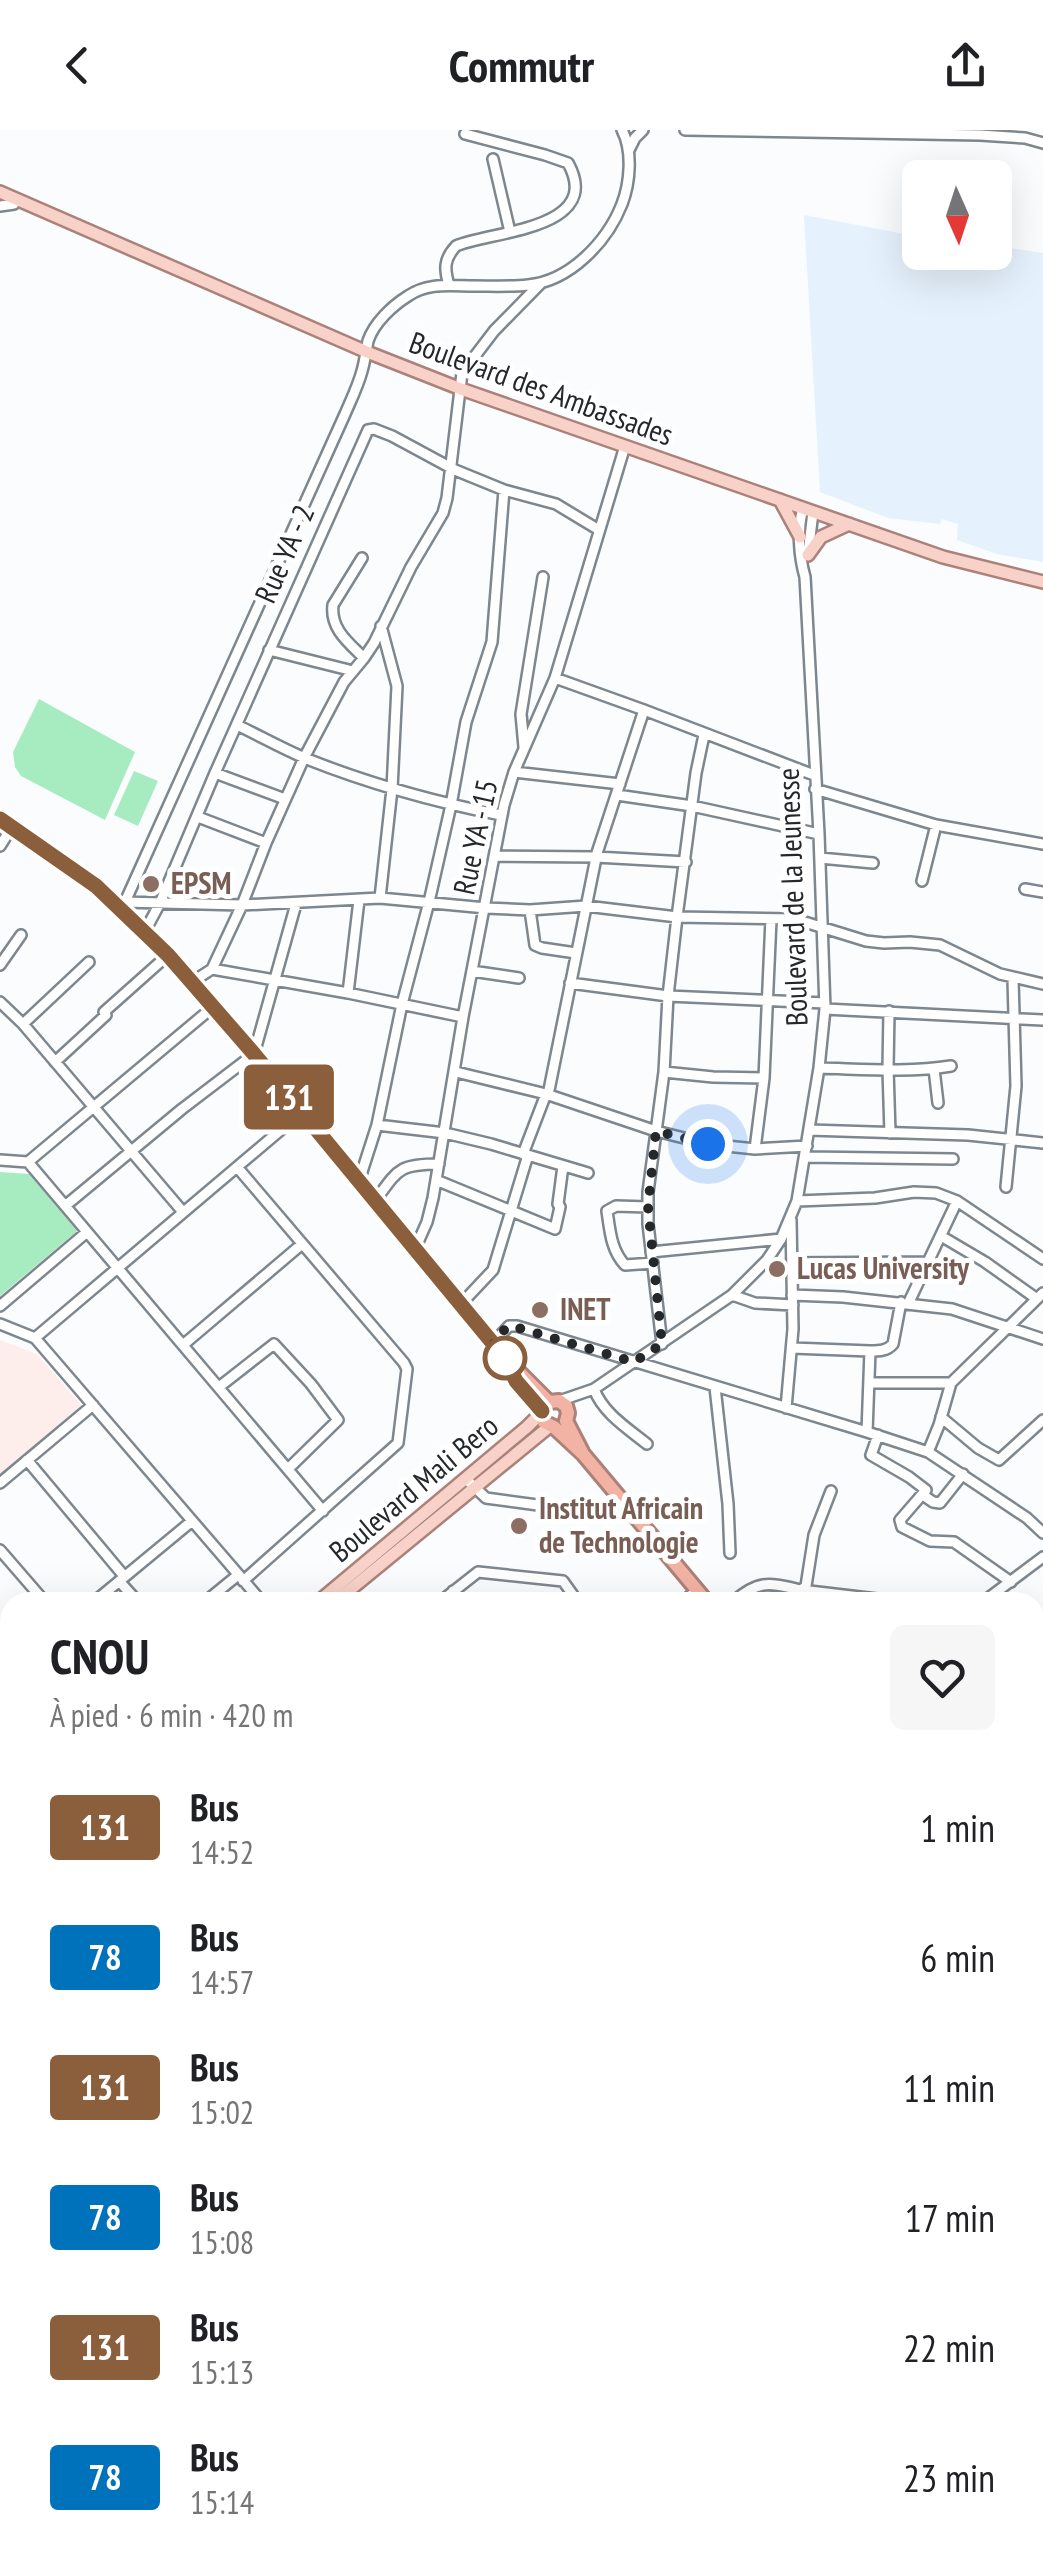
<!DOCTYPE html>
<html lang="fr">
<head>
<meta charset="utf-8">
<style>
	:root { --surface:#fff; --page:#f6f6f6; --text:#202124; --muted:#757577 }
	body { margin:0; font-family:"PT Sans Narrow",sans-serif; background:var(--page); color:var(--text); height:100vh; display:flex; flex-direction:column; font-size:38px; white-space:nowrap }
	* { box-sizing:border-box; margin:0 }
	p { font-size:32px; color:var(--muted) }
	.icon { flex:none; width:55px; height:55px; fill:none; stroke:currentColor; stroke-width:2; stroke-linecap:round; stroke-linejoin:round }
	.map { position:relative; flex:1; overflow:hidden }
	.details { position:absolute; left:0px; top:1462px; width:1045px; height:972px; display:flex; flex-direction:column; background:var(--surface); border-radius:30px 30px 0 0; box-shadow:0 10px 40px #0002 }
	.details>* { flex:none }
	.badge { padding:0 20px; border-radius:8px; font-size:35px; line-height:65px }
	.needle { width:65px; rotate:177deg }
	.controls { position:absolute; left:902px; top:30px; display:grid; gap:20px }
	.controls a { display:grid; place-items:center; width:110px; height:110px; border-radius:15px; background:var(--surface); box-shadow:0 10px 40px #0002; font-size:50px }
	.you { position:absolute; width:50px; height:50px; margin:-25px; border:8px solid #fff; border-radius:50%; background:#1a73e8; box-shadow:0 0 0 15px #1a73e833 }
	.map>.badge { position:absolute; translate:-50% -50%; box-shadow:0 0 0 5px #fff }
	.round { display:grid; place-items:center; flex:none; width:105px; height:105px; border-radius:15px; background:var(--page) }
	.summary { display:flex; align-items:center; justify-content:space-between; height:170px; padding:0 50px }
	h1 { font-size:48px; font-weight:800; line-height:75px }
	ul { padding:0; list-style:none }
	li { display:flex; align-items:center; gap:30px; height:130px; padding:0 50px }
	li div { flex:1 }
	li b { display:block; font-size:38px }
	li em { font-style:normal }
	li .badge { min-width:110px; font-weight:700; text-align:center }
	header { display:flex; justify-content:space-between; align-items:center; height:130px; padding:0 50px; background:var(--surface); font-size:45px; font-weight:800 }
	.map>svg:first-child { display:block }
</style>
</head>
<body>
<header><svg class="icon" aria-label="back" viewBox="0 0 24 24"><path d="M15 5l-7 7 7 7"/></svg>Commutr<svg class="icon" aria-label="share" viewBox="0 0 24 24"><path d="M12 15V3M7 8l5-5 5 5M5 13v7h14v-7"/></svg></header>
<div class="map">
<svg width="1043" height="2433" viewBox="0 0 1043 2433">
	<rect width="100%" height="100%" fill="#fafcfe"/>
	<!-- built -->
	<path fill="#e5f1fc" d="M 804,85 L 920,107 L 920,122 L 961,123 L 973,127 L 975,123 L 995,122 L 995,116 L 1043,123 L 1043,432 L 997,424 L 957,410 L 958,394 L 942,389 L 940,394 L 888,388 L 820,362 Z"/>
	<!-- education -->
	<path fill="#feeeeb" d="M 0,1210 L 37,1224 L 83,1277 L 0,1345 Z
		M 1035,2178 L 1043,2187 L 1043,2316 L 1035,2323 Z"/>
	<!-- green -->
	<path fill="#a7ecc0" d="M 39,569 L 135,622 L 105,690 L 21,646 L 15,637 L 13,622 Z
		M 134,641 L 158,651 L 138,696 L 114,685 Z
		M 0,1042 L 29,1044 L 77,1101 L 0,1166 Z
		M 1043,2340 L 1043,2433 L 933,2433 L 942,2425 L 1035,2425 L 1035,2347 Z"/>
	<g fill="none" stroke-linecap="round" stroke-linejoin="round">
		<!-- minor casing -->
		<g stroke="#7e868e" stroke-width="14">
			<path id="minor" d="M 685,0 L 980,5 L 1025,8 L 1043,13
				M 629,20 L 635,8 L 643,0
				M 493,29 L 510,102
				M 0,76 L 14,74 L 16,70
				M 449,155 C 444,139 444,129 456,116 C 490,101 605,100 568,33 L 545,25 L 465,4
				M 808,424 L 813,382
				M 362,428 L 333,475 C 330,499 349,513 364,528
				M 269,520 L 353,541
				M 555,548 L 644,580 L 814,645
				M 237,595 C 260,606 283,619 307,629 C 370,654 435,672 501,685
				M 524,617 L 521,584 L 543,447
				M 514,642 L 620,654
				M 215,643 L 285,669
				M 815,659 L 936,695 L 1043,714
				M 617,665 L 692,676 L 819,704
				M 198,687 L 266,713
				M 0,716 L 12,697
				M 495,726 L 596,727 L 686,732
				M 820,728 L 873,733
				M 922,751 L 936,695
				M 1025,759 L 1043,762
				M 380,768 L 392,659 L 397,556 L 381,496
				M 123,772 L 242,775 L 380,768 L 486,778 L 530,780 L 586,776 L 677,787 L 795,789 L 866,811 L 884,813 L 910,812 L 940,815 L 1000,844 L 1043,854
				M 125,772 L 345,284 C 351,270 358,256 362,241 C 365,231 366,221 368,211 C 374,193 392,176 408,166 C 428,152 451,156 474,156 C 492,156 510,157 528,155 C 570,151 607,112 622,74 C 630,53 633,21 622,0
				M 530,780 L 535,815 L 542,818 L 576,823
				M 145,801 L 160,773 L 215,643 L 368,300 L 374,299 L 392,306 L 455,340 L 504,360 L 556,374 L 599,400
				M 0,835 L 21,805
				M 212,839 L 348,863 L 463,887
				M 472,841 L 519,848
				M 192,852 L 212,839 L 242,775 L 266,713 L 304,628 L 344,552 L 364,528 L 374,513 L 411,437 L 443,383 L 447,368 L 462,243 L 494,201 L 541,153
				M 570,853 L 668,866 L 825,873
				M 348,863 L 359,770
				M 0,872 L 23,894 L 183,1082
				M 825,879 L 1043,890
				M 889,881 L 888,939 L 890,1003
				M 104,882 L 168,825
				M 23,894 L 89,832
				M 55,932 L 106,885
				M 819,938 C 862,939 908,943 951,936
				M 934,939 L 938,973
				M 456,942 L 546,964 L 656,1001 L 708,1014 L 755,1019 L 807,1016
				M 664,942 L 713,947 L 764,948
				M 548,965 L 597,723 L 644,580
				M 377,995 L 445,1003 L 491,1014 L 588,1043
				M 809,1000 L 968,1005 L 1043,1013
				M 755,1019 L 764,948 L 771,789
				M 523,1024 L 546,964
				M 805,1027 L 953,1029
				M 0,1030 L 28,1032 L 323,1381
				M 28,1032 L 213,877
				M 237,1037 L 404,1233 L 407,1239 L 398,1313 L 243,1451
				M 436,1050 L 555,1099 L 560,1077 L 558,1074 L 563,1036
				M 359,1051 L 377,995 L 402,874 L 429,772 L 451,675 L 466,592 L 492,512 L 504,360
				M 1006,1057 L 1016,956 L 1013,849
				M 375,1071 C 398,1040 398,1034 439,1034
				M 797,1071 L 875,1068 L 914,1062 L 936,1063 L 957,1071 L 1043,1129
				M 65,1076 L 182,979 L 254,924 L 296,774
				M 648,1077 L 616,1076 L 607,1081 C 610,1101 611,1120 625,1135 L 653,1133
				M 941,1106 L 985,1132 L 1037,1169
				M 415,1119 L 427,1092 L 433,1068 L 463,887 L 504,675 L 514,642 L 555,548 L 625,316
				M 651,1122 L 781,1109
				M 792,1133 L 926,1132
				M 732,1165 L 755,1173 L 793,1175
				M 792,1165 L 843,1167 L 952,1179 L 1043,1209
				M 461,1174 L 493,1140 L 528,1025
				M 908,1174 L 957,1071
				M 0,1176 L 87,1102
				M 0,1194 L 35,1208 L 262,1472
				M 35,1208 L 302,982
				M 493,1213 L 509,1196 L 517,1196 L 867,1302 L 928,1322 L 1027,1388 L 1043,1403
				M 662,1214 L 648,1094 L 648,1062 L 664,942 L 668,866 L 677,787 L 696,643 L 704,605
				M 183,1215 L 302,1114
				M 792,1218 L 870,1221 C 879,1221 887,1221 893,1214 L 901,1172
				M 869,1253 L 951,1253
				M 219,1257 L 274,1214 L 311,1254 L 338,1290 L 288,1339
				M 715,1257 L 728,1374 L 730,1423
				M 594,1259 C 603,1283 627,1298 647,1314
				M 559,1271 L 594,1259 L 732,1165 L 767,1130 L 781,1109 L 797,1071 L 819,938 L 825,879 L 819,704 L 805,447 C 799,426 797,399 803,378
				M 786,1278 L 793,1199 L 791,1090
				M 941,1287 L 978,1318 L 999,1330 L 1043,1290
				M 867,1302 L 870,1221
				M 878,1305 L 871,1325 L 909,1347 L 926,1360 L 900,1390 L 902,1397 L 930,1411 L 954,1412 L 1011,1452
				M 928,1322 L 939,1295 L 951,1253 L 1043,1163
				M 27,1330 L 124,1446
				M 466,1349 L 486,1368 L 582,1381
				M 0,1353 L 93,1275
				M 923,1365 L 933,1372 L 940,1373 L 963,1344
				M 0,1420 L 45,1472
				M 119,1451 L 138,1472
				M 801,1460 L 894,1471
				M 453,1461 L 464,1472
				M 94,1472 L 192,1391
				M 205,1472 L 238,1445
				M 440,1472 L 478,1442 L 563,1451 L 573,1465 L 568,1472
				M 682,1472 L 697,1461
				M 733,1472 C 759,1449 769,1453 801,1460 L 806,1456 L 814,1405 L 831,1361
				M 983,1472 L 1043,1427
				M 1,1553 L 10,1563
				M 1035,1688 L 1043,1681
				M 0,1835 L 10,1835
				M 0,1916 L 10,1916
				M 0,1999 L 10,1999
				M 1035,2031 L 1043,2041
				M 1035,2068 L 1043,2062
				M 0,2079 L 10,2078
				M 1035,2163 L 1043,2172
				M 0,2174 L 10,2173
				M 0,2258 L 10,2258
				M 1035,2335 L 1043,2329
				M 0,2337 L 10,2337
				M 0,2415 L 10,2415
				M 202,2425 L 202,2433
				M 511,2425 L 518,2433
				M 617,2425 L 624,2433
				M 726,2425 L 733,2433
				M 836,2425 L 843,2433
				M 387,2426 L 446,2425
				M 59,2433 L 59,2425
				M 595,2433 L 605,2425
				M 918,2433 L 928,2425"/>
		</g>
		<!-- major casing -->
		<g stroke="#ab827a" stroke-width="16">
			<path id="major" d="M 0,62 L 367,222 L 461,259 L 943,427 L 1043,452
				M 780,370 L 800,407
				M 808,425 L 821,407 L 849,394
				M 318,1472 L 527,1297 L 541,1283
				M 335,1472 L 550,1296
				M 0,1723 L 10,1719
				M 0,1753 L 10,1745"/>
		</g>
		<!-- highway casing -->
		<g stroke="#ab827a" stroke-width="18">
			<path id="highway" d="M 0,689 L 96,756 L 168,825 L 254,924 L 505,1228 L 549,1272
				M 508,1235 C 518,1256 537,1271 544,1292 L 554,1297 L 583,1324 L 707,1472
				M 549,1272 L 559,1271 L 566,1276 L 568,1283 L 566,1291 L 582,1322
				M 1035,1867 L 1043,1876"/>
		</g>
		<!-- minor -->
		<use href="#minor" stroke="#fff" stroke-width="9"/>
		<!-- major -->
		<use href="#major" stroke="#f8d1c8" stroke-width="11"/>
		<!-- highway -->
		<use href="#highway" stroke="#f3b3a4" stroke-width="12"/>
	</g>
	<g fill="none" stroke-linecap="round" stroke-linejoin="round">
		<!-- line casing -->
		<g stroke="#fff" stroke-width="22">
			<path id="line" d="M 0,689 L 96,756 L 168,825 L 254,924 L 505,1228 L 516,1251 L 542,1281"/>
		</g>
		<!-- line -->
		<use href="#line" stroke="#8b5e3c" stroke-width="15"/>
		<!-- walk -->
		<path stroke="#25282b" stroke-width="10" stroke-dasharray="0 18" d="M 505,1228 L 493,1213 L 506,1198 L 512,1196 L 634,1232 L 662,1214 L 648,1077 L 656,1001 L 708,1014"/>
	</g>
	<!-- markers -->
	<g fill="#8d6e63" stroke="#fff" stroke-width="4">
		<circle cx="151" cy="754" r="10"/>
		<circle cx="777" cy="1139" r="10"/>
		<circle cx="540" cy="1180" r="10"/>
		<circle cx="519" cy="1396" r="10"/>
	</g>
	<circle fill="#fff" stroke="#8b5e3c" stroke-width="5" cx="505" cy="1228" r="20"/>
	<g text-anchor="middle" stroke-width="10" stroke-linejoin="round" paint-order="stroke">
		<!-- street labels -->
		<g font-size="30" fill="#25282b" stroke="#fff">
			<text transform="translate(541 259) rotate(20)" y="10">Boulevard des Ambassades</text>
			<text transform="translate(285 424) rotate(-66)" y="10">Rue YA - 2</text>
			<text transform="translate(476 707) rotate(-78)" y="10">Rue YA - 15</text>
			<text transform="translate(793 767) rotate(-92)" y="10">Boulevard de la Jeunesse</text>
			<text transform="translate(414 1359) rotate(-40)" y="10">Boulevard Mali Bero</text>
		</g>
		<!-- education labels -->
		<g font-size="30" font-weight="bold" fill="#785e54" stroke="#fff" text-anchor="start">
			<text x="171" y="764">EPSM</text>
			<text x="797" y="1149">Lucas University</text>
			<text x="560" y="1190">INET</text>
			<text x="539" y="1389">Institut Africain<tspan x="539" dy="34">de Technologie</tspan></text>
		</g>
	</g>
</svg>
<div class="controls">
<a><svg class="needle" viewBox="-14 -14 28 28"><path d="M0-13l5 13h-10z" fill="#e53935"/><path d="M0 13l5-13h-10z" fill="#757577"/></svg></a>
</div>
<div class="you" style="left:708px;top:1014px"></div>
<b class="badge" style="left:289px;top:967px;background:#8b5e3c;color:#fff">131</b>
<section class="details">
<div class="summary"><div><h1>CNOU</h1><p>À pied · 6 min · 420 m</p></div><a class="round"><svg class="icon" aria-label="heart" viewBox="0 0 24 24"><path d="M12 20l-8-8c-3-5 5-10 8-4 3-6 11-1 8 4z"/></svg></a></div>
<ul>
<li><span class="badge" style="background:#8b5e3c;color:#fff">131</span><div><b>Bus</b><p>14:52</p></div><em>1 min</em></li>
<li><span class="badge" style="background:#0072bc;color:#fff">78</span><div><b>Bus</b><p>14:57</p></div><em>6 min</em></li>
<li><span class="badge" style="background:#8b5e3c;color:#fff">131</span><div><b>Bus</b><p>15:02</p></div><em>11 min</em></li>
<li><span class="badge" style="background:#0072bc;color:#fff">78</span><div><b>Bus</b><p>15:08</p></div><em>17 min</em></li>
<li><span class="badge" style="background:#8b5e3c;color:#fff">131</span><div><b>Bus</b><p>15:13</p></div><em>22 min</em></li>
<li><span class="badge" style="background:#0072bc;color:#fff">78</span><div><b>Bus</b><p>15:14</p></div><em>23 min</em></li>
</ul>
</section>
</div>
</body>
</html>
